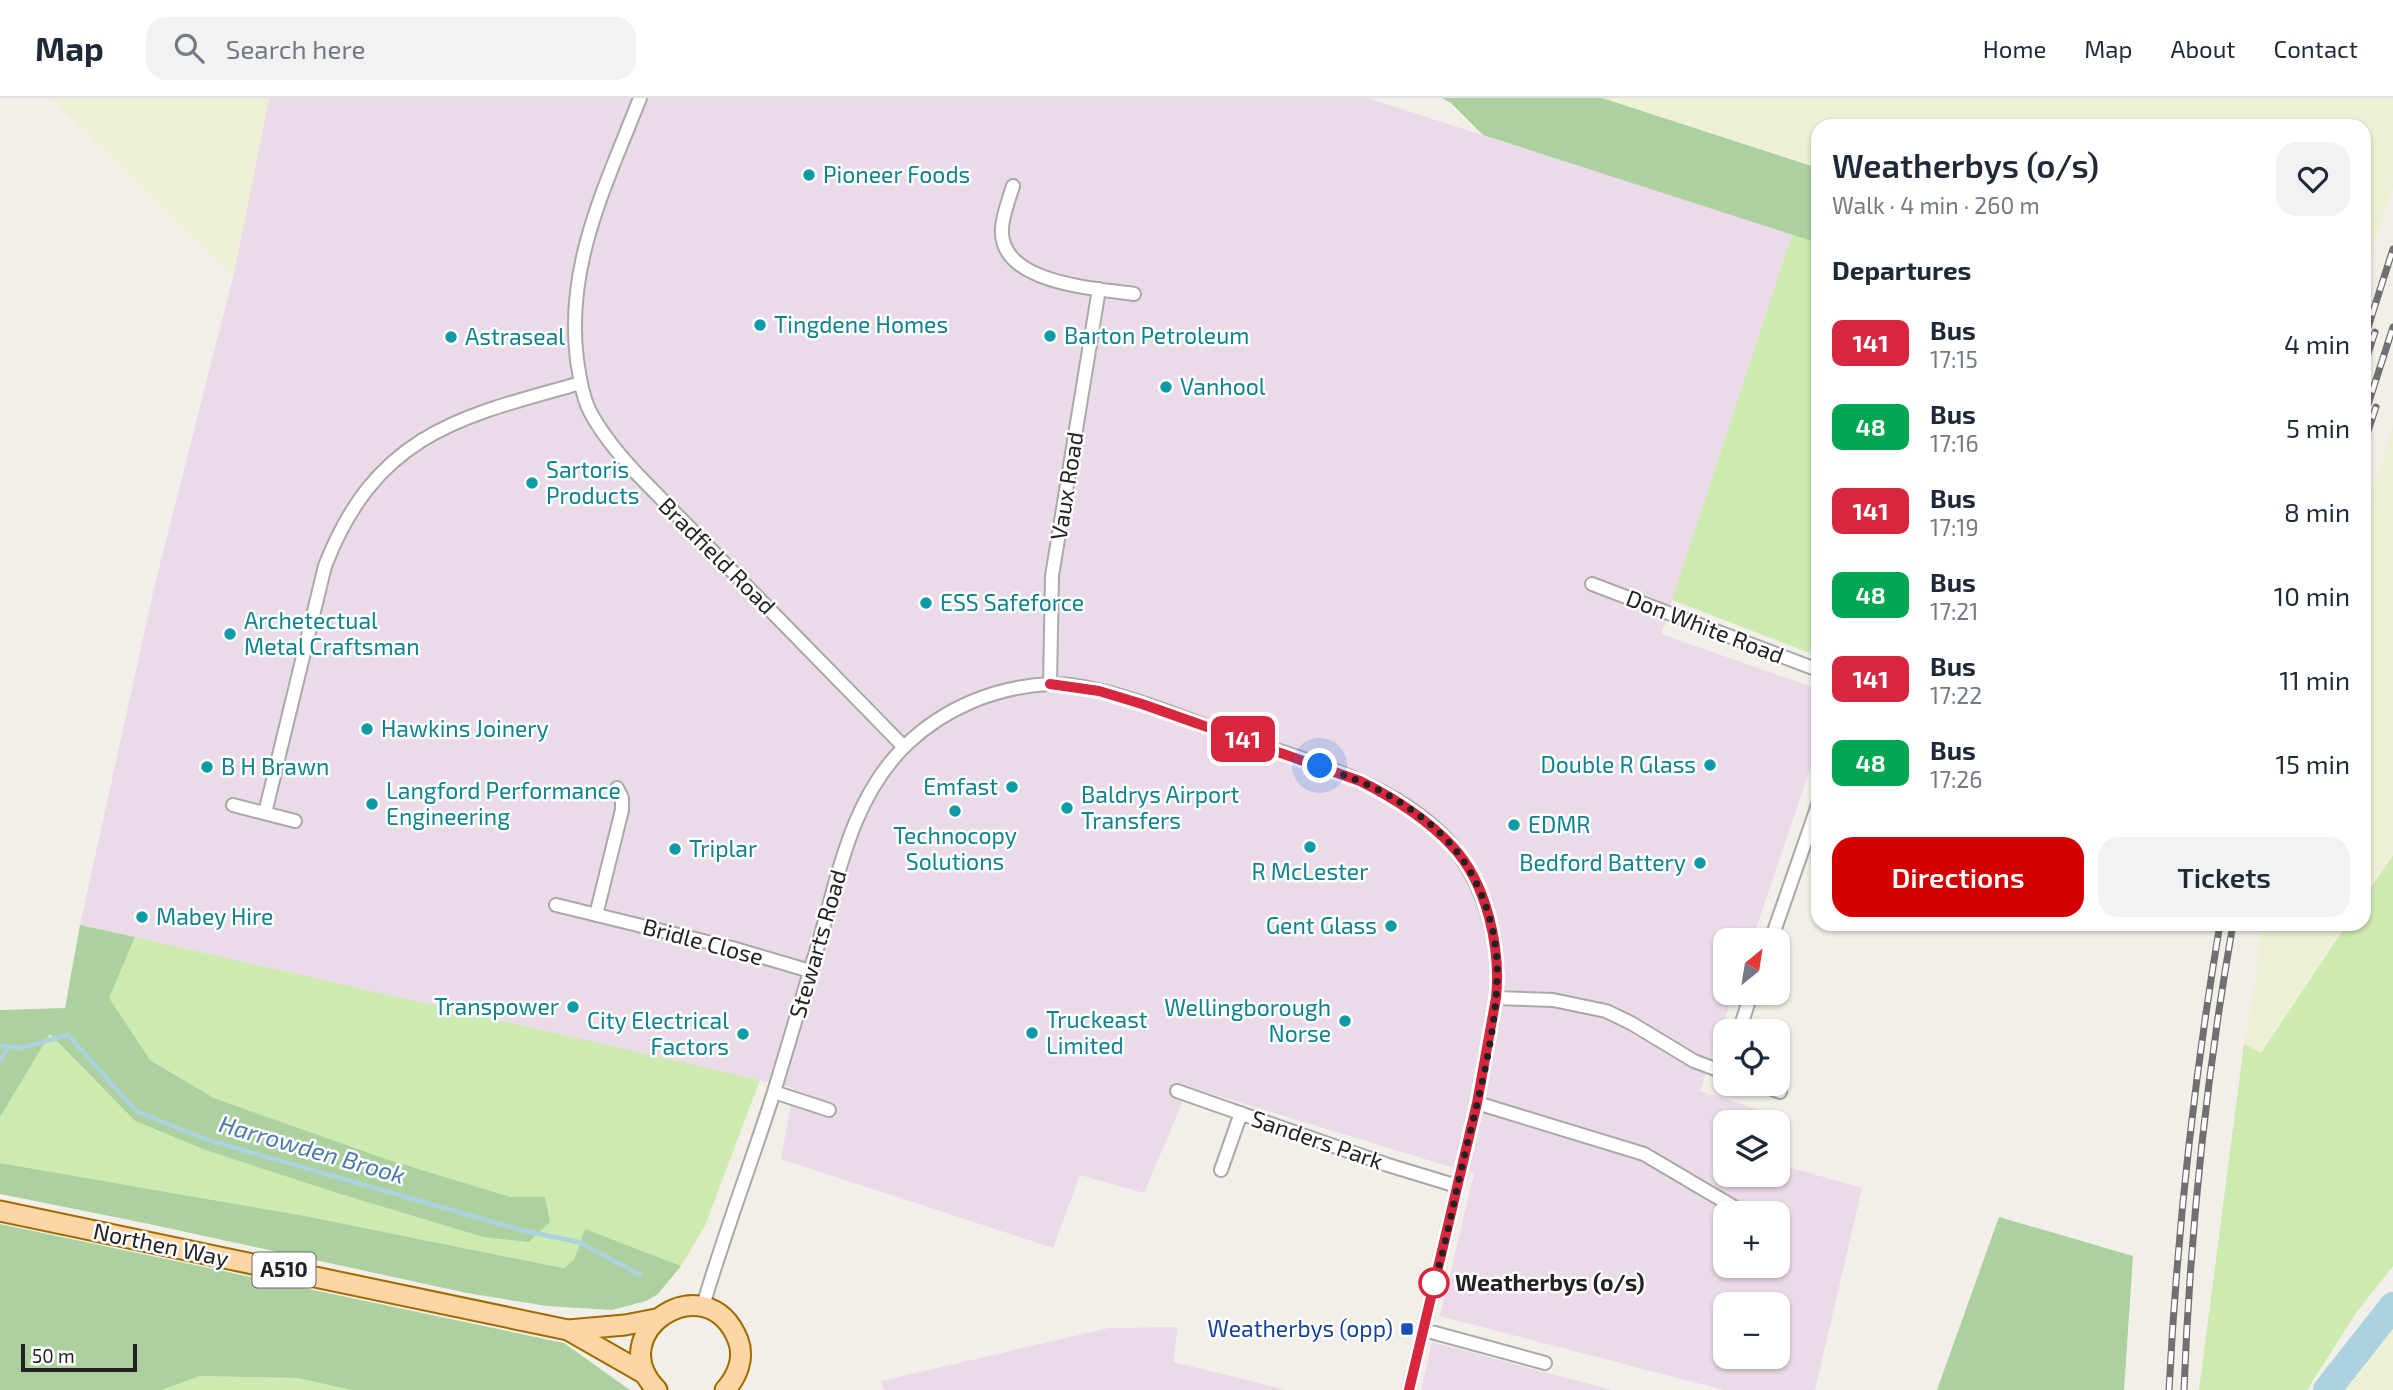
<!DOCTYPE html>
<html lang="en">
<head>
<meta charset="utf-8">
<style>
	:root { --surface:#fff; --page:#f2f2f3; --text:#1f2937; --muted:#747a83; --line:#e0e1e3; --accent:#d40000 }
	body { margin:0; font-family:"Exo 2",sans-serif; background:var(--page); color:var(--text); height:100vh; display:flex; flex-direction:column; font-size:26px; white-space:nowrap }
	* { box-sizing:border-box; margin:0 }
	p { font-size:23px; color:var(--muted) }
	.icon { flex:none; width:38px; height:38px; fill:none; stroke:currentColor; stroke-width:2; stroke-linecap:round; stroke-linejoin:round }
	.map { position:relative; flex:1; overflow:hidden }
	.drawer { position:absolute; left:1811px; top:21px; width:560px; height:812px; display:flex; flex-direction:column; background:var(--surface); border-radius:21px; box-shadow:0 2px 5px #0004 }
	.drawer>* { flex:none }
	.badge { padding:0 14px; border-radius:10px; font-size:24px; line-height:46px }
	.needle { width:46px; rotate:30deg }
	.tools { position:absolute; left:1713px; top:830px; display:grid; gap:14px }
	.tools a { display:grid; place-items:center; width:77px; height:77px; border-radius:14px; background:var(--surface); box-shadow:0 2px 5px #0004; font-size:35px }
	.scale { position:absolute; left:21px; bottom:18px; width:116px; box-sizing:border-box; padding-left:7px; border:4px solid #222; border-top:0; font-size:19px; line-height:24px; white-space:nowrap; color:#222; -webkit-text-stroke:5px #fff; paint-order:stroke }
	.you { position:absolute; width:35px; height:35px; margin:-18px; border:5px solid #fff; border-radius:50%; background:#1a73e8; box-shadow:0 0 0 10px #1a73e833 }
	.map>.badge { position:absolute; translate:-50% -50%; box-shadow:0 0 0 4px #fff }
	h2 { padding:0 21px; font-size:26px; line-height:63px }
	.round { display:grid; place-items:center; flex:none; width:74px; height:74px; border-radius:21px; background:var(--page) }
	.overview { display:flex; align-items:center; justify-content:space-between; height:119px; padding:0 21px }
	h1 { font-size:33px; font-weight:600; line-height:52px }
	.button { display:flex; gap:14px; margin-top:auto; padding:14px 21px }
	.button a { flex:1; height:80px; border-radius:21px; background:var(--accent); color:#fff; font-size:28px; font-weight:600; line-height:80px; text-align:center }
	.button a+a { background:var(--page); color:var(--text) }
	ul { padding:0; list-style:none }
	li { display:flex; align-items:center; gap:21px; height:84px; padding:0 21px }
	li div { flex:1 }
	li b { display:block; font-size:26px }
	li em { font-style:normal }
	li .badge { min-width:77px; font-weight:700; text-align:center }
	header { display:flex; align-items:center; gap:42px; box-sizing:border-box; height:98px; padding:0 35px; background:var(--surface); border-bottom:2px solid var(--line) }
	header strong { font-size:33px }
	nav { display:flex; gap:38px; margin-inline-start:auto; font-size:24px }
	.search { width:490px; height:63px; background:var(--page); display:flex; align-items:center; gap:18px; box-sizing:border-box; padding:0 24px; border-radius:21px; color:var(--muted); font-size:26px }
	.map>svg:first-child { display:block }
</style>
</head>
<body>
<header>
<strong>Map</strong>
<div class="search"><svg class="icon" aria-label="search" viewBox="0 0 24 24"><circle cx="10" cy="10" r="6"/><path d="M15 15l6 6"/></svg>Search here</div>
<nav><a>Home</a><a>Map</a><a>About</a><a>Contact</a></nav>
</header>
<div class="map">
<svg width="2393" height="1292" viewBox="0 0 2393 1292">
	<rect width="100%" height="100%" fill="#f2efe9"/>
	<!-- industrial -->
	<path fill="#ebdbe8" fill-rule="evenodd" d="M 269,0 L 1367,0 L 1792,136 L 1661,536 L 1818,591 L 1818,648 L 1752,842 L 1726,842 L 1726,894 L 1734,894 L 1700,993 L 1785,1020 L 1778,1039 L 1778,1024 L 1726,1024 L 1726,1076 L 1778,1076 L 1778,1066 L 1862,1090 L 1815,1292 L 1724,1292 L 1440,1218 L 1474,1076 L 1189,989 L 1144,1095 L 1080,1077 L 1053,1150 L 781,1061 L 794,990 L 80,827 L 155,486 L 233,179 ZM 1726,1115 L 1778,1115 L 1778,1167 L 1726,1167 ZM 1726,1206 L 1778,1206 L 1778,1258 L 1726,1258 Z
		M 1178,1229 L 1173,1264 L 1287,1292 L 884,1292 L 881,1283 L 1109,1230 Z
		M 1432,1244 L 1612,1292 L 1421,1292 Z"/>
	<!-- farmland -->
	<path fill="#eef0d5" d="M 51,0 L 269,0 L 233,179 Z
		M 1604,0 L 2393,0 L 2393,89 L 2364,178 L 2364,28 L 1818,28 L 1818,69 Z
		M 2393,327 L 2393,756 L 2364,799 L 2364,422 Z
		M 2261,826 L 2346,826 L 2261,955 L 2244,946 L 2256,878 Z
		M 2393,1223 L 2393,1292 L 2337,1292 Z"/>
	<!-- grass -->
	<path fill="#cdebb0" d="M 1792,136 L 1818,145 L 1818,558 L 1672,502 Z
		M 2393,757 L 2393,1168 L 2356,1215 L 2307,1292 L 2199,1292 L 2244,946 L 2261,955 L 2347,826 L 2364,826 L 2364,800 Z
		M 135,839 L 760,982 L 705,1128 L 681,1168 L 585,1132 L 574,1162 L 565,1170 L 305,1118 L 0,1065 L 0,1019 L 50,936 L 135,1023 L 205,1052 L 337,1095 L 483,1139 L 545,1099 L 511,1099 L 389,1062 L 214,1000 L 150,962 L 108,900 Z
		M 200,1278 L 297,1280 L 351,1292 L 162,1292 Z"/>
	<!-- forest -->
	<path fill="#add19e" d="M 1442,0 L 1602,0 L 1818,70 L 1818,145 L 1483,37 L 1451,5 Z
		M 80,827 L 135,839 L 109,900 L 150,962 L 214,1000 L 389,1062 L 511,1099 L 545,1099 L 550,1124 L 529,1144 L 483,1139 L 337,1095 L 205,1052 L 135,1023 L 50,936 L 0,1019 L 0,912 L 65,910 Z
		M 0,1065 L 305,1118 L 564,1170 L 574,1162 L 585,1131 L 681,1168 L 658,1196 L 646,1203 L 612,1212 L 547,1208 L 467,1195 L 154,1127 L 0,1096 Z
		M 1999,1119 L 2133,1158 L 2124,1292 L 1937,1292 Z
		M 0,1126 L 564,1245 L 630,1292 L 351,1292 L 297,1280 L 200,1278 L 162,1292 L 0,1292 Z"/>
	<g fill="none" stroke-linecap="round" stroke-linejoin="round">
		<!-- stream -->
		<path stroke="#aad3df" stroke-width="4.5" d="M 0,948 L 20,950 L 68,937 L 136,1013 L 208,1042 L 521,1132 L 578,1144 L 641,1177
			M 0,963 L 8,949"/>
		<!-- river -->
		<path stroke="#aad3df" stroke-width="28" d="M 2327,1292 L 2393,1208"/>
		<!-- street casing -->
		<g stroke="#a9a9a9" stroke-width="16">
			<path id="street" d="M 640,0 C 606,87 565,167 577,262 C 580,281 583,303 593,319 C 605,340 622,360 639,378 L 904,649
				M 1013,88 C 1009,101 1003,116 1002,130 C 998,186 1095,190 1134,196
				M 1592,486 L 1818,572
				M 1050,586 L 1052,478 L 1099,191
				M 233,707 L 295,723
				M 265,715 L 325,468 C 376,337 457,319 581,285
				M 556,807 L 732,850 L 810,873
				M 596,817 L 622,712 L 622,700 L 617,690
				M 1771,842 L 1818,707
				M 1496,900 L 1553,902 L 1606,913 L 1631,925 L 1694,963 L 1726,975
				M 1739,933 L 1752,894
				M 1756,985 L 1780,994
				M 1177,993 L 1388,1067 L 1457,1088
				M 774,994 L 829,1012
				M 1477,1005 L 1644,1056 L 1744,1115
				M 1221,1072 L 1241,1015
				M 703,1208 C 724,1136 751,1066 774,994 C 790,942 805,889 821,837 C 840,769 854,697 907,646 C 946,609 996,589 1049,586 C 1101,584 1183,620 1233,638 C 1284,655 1339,670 1386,696 C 1411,709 1439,730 1455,751 C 1487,793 1501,848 1496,900 L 1477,1005 L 1409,1292
				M 1424,1232 L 1545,1265"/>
		</g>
		<!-- primary casing -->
		<g stroke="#a06b00" stroke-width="23">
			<path id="primary" d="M 0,1113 L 568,1232 L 625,1227 L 656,1221
				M 568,1232 L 645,1276
				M 657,1292 C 600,1235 707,1164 738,1242 C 745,1260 737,1279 725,1292"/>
		</g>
		<!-- street -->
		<use href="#street" stroke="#fff" stroke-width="12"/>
		<!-- primary -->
		<use href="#primary" stroke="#fcd6a4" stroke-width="19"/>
		<!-- rail casing -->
		<g stroke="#707070" stroke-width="7">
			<path id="rail" d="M 2364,242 L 2393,151
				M 2364,268 L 2375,234
				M 2364,319 L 2393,229
				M 2364,345 L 2376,309
				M 2169,1292 C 2177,1136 2194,980 2220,826
				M 2184,1292 C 2190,1136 2206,980 2233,826"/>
		</g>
		<!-- rail -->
		<use href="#rail" stroke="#fff" stroke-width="4.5" stroke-dasharray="13" stroke-linecap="butt"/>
	</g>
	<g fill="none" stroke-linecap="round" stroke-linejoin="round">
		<!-- line casing -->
		<g stroke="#fff" stroke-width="16">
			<path id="line" d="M 1050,586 L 1099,593 L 1142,606 L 1360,683 C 1394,700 1426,720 1452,748 C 1487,785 1501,850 1496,900 L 1477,1005 L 1409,1292"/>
		</g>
		<!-- line -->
		<use href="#line" stroke="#d7263d" stroke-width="10"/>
		<!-- walk -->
		<path stroke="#222" stroke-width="7" stroke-dasharray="0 12.6" d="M 1320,668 C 1343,677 1367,685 1388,697 C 1411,710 1437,729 1454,750 C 1483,785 1500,839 1497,884 C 1495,934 1482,986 1470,1035 C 1457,1085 1449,1136 1434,1185"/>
	</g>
	<!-- markers -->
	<g fill="#0f9aa8" stroke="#fff" stroke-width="2.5">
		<circle cx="809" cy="77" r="7"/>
		<circle cx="760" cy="227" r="7"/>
		<circle cx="1050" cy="238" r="7"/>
		<circle cx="451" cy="239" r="7"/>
		<circle cx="1166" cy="289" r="7"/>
		<circle cx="532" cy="385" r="7"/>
		<circle cx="926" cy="505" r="7"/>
		<circle cx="230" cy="536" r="7"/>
		<circle cx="367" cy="631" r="7"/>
		<circle cx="1710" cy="667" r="7"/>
		<circle cx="207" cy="669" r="7"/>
		<circle cx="1012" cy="689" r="7"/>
		<circle cx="372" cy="706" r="7"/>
		<circle cx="1067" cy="710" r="7"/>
		<circle cx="955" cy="713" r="7"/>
		<circle cx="1514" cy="727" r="7"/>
		<circle cx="1310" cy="749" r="7"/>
		<circle cx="675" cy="751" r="7"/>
		<circle cx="1700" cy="765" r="7"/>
		<circle cx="142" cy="819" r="7"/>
		<circle cx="1391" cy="828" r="7"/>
		<circle cx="573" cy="909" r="7"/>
		<circle cx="1345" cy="923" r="7"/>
		<circle cx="1032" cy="935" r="7"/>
		<circle cx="743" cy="936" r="7"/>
	</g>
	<circle fill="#fff" stroke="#d7263d" stroke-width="3.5" cx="1434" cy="1185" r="14"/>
	<rect fill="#1a4fb4" stroke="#fff" stroke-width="2.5" x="1400" y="1224" width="14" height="14" rx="3.5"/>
	<g text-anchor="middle" stroke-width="5" stroke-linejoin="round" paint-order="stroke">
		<!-- shield labels -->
		<rect fill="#fff" stroke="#646464" stroke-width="2" x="252.5" y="1154.5" width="63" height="35" rx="5"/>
		<g font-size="21" font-weight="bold" fill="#222">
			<text x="284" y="1179">A510</text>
		</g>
		<!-- culture labels -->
		<g font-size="23" fill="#0d838f" stroke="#fff" text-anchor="start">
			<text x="823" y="85">Pioneer Foods</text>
			<text x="774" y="235">Tingdene Homes</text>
			<text x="1064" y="246">Barton Petroleum</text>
			<text x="465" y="247">Astraseal</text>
			<text x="1180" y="297">Vanhool</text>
			<text x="546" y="380">Sartoris<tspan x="546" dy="26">Products</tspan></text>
			<text x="940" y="513">ESS Safeforce</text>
			<text x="244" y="531">Archetectual<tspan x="244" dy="26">Metal Craftsman</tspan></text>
			<text x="381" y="639">Hawkins Joinery</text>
			<text x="1696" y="675" text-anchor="end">Double R Glass</text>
			<text x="221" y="677">B H Brawn</text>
			<text x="998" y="697" text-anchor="end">Emfast</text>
			<text x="386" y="701">Langford Performance<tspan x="386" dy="26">Engineering</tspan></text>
			<text x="1081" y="705">Baldrys Airport<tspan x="1081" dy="26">Transfers</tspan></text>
			<text x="1528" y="735">EDMR</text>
			<text x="955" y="746" text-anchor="middle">Technocopy<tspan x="955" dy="26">Solutions</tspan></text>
			<text x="689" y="759">Triplar</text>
			<text x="1686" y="773" text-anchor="end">Bedford Battery</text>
			<text x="1310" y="782" text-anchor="middle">R McLester</text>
			<text x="156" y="827">Mabey Hire</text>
			<text x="1377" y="836" text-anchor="end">Gent Glass</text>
			<text x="559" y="917" text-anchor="end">Transpower</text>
			<text x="1331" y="918" text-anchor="end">Wellingborough<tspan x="1331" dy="26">Norse</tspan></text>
			<text x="1046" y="930">Truckeast<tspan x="1046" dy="26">Limited</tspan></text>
			<text x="729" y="931" text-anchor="end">City Electrical<tspan x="729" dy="26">Factors</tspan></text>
		</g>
		<!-- street labels -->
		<g font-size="23" fill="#222" stroke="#fff">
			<text transform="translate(1067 388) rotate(-81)" y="8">Vaux Road</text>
			<text transform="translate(717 458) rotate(45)" y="8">Bradfield Road</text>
			<text transform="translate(1705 529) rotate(21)" y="8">Don White Road</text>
			<text transform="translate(703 844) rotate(15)" y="8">Bridle Close</text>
			<text transform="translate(818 846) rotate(-74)" y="8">Stewarts Road</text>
			<text transform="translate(1317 1042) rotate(19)" y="8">Sanders Park</text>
			<text transform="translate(161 1147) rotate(12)" y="8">Northen Way</text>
		</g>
		<!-- stop labels -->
		<g font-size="23" font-weight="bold" fill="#222" stroke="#fff" text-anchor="start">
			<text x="1455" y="1193">Weatherbys (o/s)</text>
		</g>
		<!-- transit labels -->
		<g font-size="23" fill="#164399" stroke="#fff" text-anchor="end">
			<text x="1393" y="1239">Weatherbys (opp)</text>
		</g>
		<!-- water labels -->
		<g font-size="24" font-style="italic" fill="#4a7aab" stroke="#fff">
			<text transform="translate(312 1052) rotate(16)" y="8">Harrowden Brook</text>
		</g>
	</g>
</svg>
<div class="tools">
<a><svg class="needle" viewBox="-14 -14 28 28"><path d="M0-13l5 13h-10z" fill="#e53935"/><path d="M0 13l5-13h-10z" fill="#747a83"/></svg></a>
<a><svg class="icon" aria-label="locate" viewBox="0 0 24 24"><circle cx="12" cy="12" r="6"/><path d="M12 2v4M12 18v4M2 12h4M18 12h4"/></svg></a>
<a><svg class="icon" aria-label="layers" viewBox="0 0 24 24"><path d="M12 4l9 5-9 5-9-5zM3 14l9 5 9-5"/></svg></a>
<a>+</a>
<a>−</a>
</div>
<div class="scale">50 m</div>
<div class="you" style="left:1320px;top:668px"></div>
<b class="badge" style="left:1243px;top:641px;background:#d7263d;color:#fff">141</b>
<section class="drawer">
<div class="overview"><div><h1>Weatherbys (o/s)</h1><p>Walk · 4 min · 260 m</p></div><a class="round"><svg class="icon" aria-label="heart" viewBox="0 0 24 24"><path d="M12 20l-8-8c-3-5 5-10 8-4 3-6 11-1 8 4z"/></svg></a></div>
<h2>Departures</h2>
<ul>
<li><span class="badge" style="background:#d7263d;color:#fff">141</span><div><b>Bus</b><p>17:15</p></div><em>4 min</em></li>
<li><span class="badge" style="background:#00a651;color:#fff">48</span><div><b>Bus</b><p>17:16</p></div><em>5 min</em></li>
<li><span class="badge" style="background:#d7263d;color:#fff">141</span><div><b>Bus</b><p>17:19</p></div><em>8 min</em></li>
<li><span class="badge" style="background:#00a651;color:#fff">48</span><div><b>Bus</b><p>17:21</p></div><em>10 min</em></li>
<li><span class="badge" style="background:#d7263d;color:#fff">141</span><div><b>Bus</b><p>17:22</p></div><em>11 min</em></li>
<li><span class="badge" style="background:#00a651;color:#fff">48</span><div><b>Bus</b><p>17:26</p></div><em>15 min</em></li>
</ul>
<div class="button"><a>Directions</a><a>Tickets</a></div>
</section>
</div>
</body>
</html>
